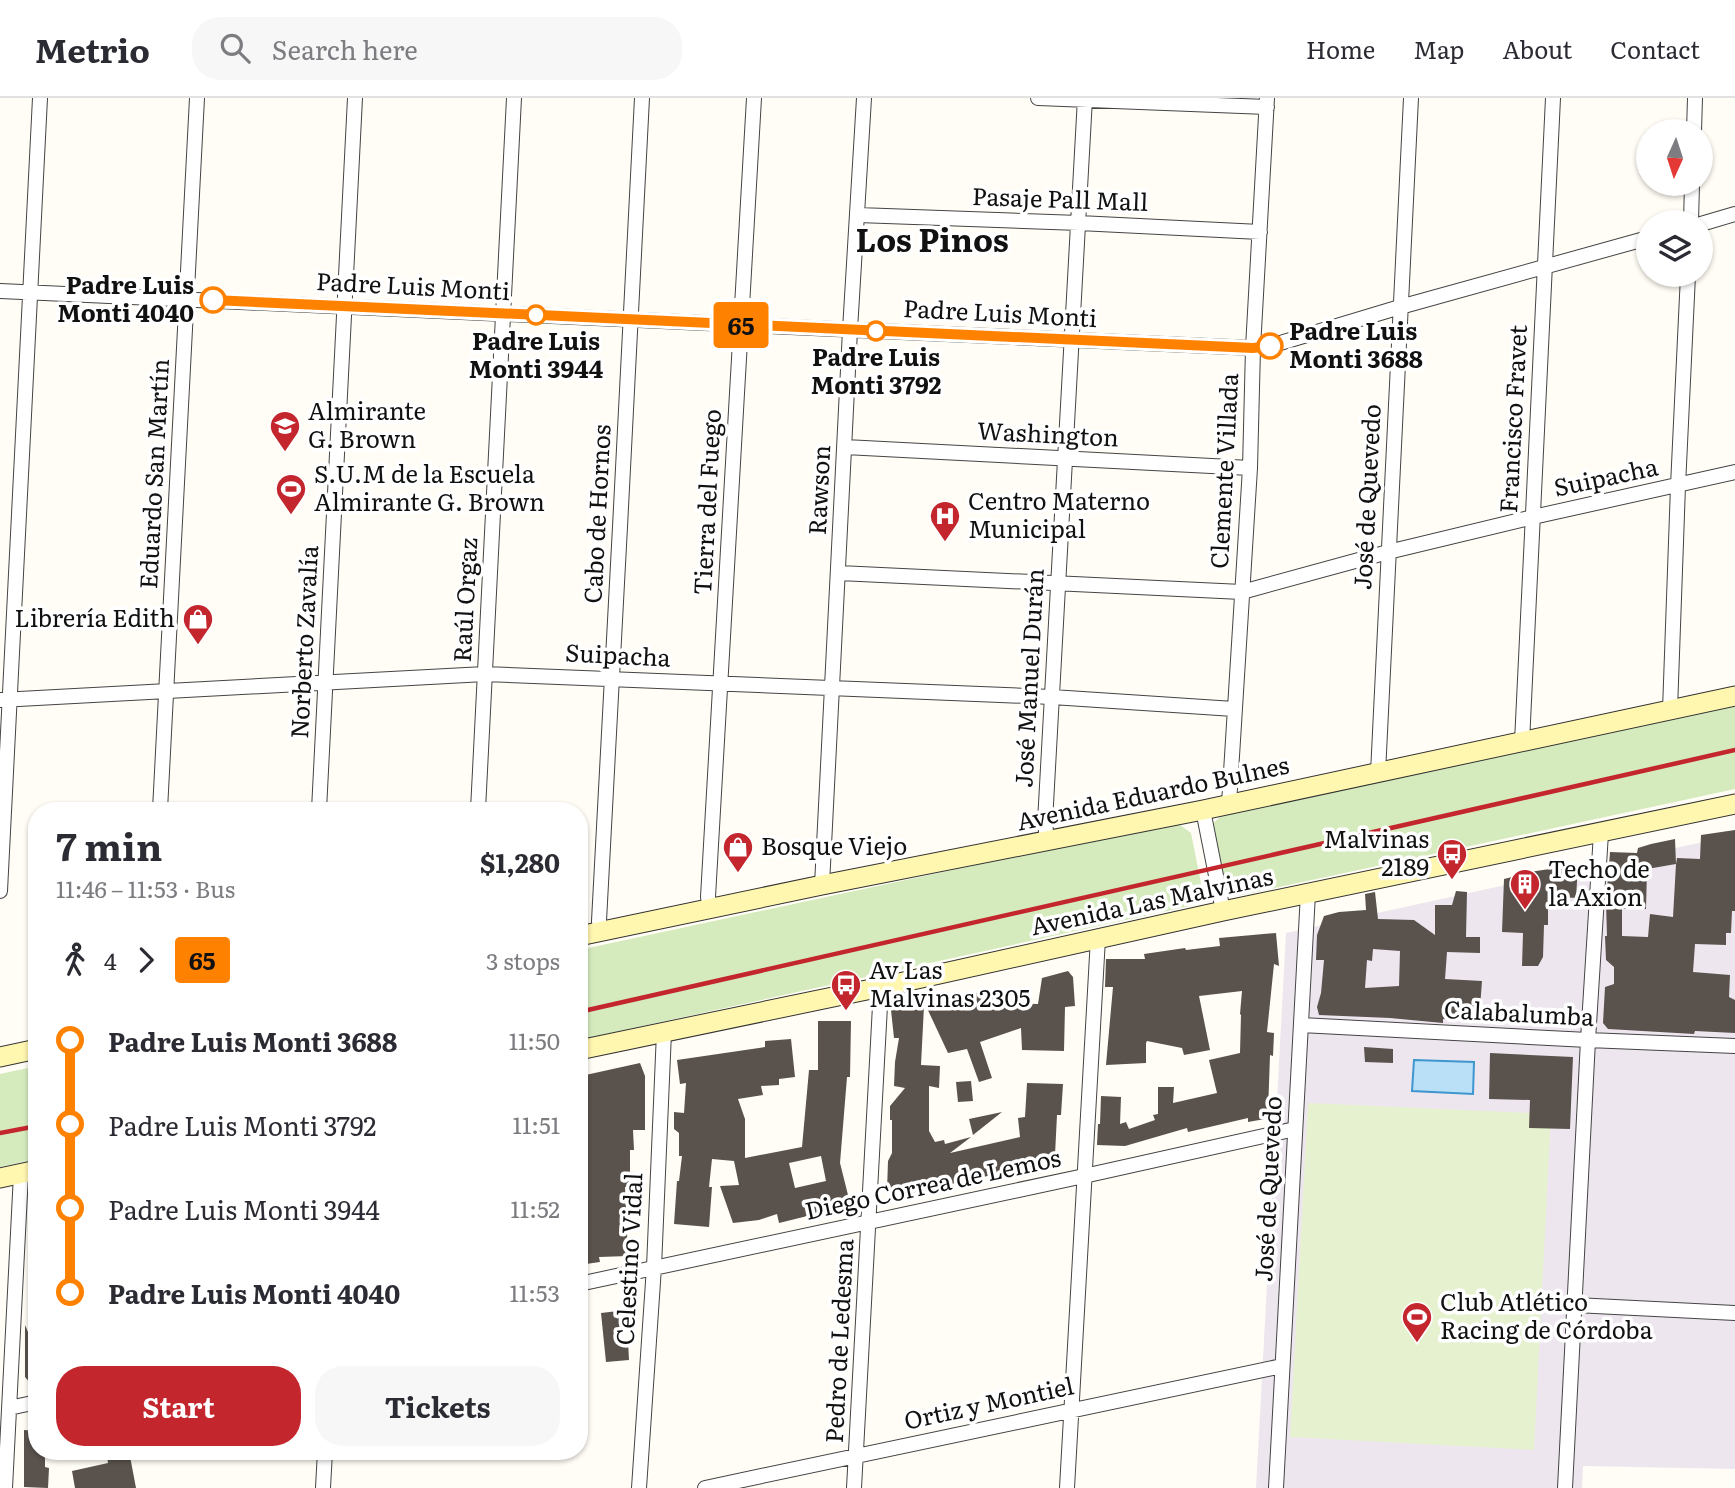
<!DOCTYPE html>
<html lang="en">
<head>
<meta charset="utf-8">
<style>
	:root { --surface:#fff; --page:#f7f7f7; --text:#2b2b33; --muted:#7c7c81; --line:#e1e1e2; --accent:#c4262e }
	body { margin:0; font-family:Literata,serif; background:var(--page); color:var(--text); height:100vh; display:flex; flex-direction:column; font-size:26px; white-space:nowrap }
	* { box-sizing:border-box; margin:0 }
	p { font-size:23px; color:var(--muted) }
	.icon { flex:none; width:38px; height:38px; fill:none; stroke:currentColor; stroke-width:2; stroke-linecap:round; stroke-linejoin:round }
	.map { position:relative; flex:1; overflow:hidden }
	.drawer { position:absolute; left:28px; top:704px; width:560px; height:658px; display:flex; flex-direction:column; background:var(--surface); border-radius:28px; box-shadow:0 2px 5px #0004 }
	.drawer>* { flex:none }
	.badge { padding:0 14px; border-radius:5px; font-size:24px; line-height:46px }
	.needle { width:46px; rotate:183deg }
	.buttons { position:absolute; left:1636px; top:21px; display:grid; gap:14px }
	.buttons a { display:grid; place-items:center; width:77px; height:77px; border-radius:50%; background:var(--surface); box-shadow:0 2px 5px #0004; font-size:35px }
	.map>.badge { position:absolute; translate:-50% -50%; box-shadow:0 0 0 4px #fff }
	.legs { display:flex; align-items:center; gap:10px; height:77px; padding:0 28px; font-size:23px }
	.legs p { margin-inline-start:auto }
	.headline { display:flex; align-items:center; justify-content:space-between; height:119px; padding:0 28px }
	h1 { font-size:38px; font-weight:700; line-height:52px }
	.action { display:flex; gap:14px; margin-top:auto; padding:14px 28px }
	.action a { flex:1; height:80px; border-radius:28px; background:var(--accent); color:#fff; font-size:28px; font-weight:700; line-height:80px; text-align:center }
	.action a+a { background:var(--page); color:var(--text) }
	ul { padding:0 28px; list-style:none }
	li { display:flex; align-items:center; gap:24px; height:84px; font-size:26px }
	li i { display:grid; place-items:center; width:10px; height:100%; margin:0 9px; background:currentColor }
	li i::after { content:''; width:18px; height:18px; margin:-9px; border:5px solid; border-radius:50%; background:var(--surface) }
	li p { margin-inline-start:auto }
	li:first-child i { background:linear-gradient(#0000 50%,currentColor 0) }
	li:last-child i { background:linear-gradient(currentColor 50%,#0000 0) }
	header { display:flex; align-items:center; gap:42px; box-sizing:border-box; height:98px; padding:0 35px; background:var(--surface); border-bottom:2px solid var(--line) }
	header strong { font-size:33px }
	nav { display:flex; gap:38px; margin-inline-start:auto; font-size:24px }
	.search { width:490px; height:63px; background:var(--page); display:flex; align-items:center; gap:18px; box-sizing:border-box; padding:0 24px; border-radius:28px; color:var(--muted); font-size:26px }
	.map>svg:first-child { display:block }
</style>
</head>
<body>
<header>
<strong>Metrio</strong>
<div class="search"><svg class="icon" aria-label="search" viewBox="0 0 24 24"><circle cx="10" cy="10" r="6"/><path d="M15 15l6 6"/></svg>Search here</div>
<nav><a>Home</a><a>Map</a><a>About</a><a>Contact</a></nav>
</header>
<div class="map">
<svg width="1735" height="1390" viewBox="0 0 1735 1390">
	<rect width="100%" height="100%" fill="#fffdf5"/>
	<!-- industrial -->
	<path fill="#eee6ef" d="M 1735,737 L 1735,1371 L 1583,1368 L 1582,1390 L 1256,1390 L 1286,835 Z"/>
	<!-- green -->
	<path fill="#d5ebbd" d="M 1735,602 L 1735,691 L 1238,798 L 1225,790 L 1211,727 L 1229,711 Z
		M 1176,724 L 1191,735 L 1202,790 L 1194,807 L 579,942 L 579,852 Z
		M 37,968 L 37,1061 L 0,1069 L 0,976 Z"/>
	<!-- pitch -->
	<path fill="#e6f2cf" d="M 1308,1005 L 1551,1016 L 1534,1352 L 1290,1339 Z"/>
	<!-- water -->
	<path fill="#b9e0f7" stroke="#3f96cf" stroke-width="2" d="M 1414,962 L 1474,964 L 1473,996 L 1412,993 Z"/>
	<!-- building -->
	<path fill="#5a524d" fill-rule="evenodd" d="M 1735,732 L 1735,813 L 1732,813 L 1731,835 L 1726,835 L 1726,847 L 1695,846 L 1693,874 L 1730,877 L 1729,899 L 1735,902 L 1735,935 L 1695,933 L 1694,936 L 1608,931 L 1603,925 L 1605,889 L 1614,886 L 1614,869 L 1606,862 L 1605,838 L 1607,838 L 1606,805 L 1610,754 L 1637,755 L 1638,750 L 1651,746 L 1675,741 L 1676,766 L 1677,760 L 1700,761 L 1701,737 ZM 1676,766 L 1673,819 L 1650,816 L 1648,839 L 1622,838 L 1622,811 L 1646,811 L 1647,771 Z
		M 1578,767 L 1576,800 L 1548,798 L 1548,827 L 1544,827 L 1543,859 L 1538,868 L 1522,868 L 1523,835 L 1502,834 L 1504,781 L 1536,773 Z
		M 1456,793 L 1467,794 L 1466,839 L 1480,839 L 1480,855 L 1447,854 L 1445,881 L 1482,883 L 1479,923 L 1443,921 L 1443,925 L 1390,920 L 1319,917 L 1317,909 L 1321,895 L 1324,862 L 1316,862 L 1317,837 L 1324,818 L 1339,814 L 1366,812 L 1365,796 L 1375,794 L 1378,821 L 1414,822 L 1435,837 L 1435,807 L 1452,807 ZM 1373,851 L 1400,853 L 1399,888 L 1365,890 L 1367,862 L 1372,863 Z
		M 1276,835 L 1279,868 L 1274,866 L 1267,934 L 1274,935 L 1273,958 L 1270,957 L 1268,1014 L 1265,1021 L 1248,1024 L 1248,1020 L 1188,1034 L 1187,1030 L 1125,1048 L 1097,1047 L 1098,1026 L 1100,1026 L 1101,998 L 1121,999 L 1120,1026 L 1126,1024 L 1129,1031 L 1155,1022 L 1153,1017 L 1158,1016 L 1158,989 L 1174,989 L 1173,1005 L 1217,995 L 1209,962 L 1240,955 L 1241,917 L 1240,916 L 1242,893 L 1199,898 L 1210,952 L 1184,957 L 1182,950 L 1147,943 L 1146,945 L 1146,965 L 1106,967 L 1113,889 L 1105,889 L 1106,861 L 1145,861 L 1144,856 L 1185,850 L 1186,852 L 1220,848 L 1219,840 Z
		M 1068,873 L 1073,879 L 1075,908 L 1065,909 L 1064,953 L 1022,952 L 1021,930 L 980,944 L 992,980 L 979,984 L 967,951 L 948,955 L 926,908 L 946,900 L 993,892 L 997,905 L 1038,906 L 1042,880 Z
		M 924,908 L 921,967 L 940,968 L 939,990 L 929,988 L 929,1033 L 935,1044 L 944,1042 L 945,1046 L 971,1039 L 950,1055 L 1020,1039 L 1018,1020 L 1025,1019 L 1027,985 L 1063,986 L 1061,1017 L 1057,1017 L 1055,1057 L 1060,1056 L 1062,1069 L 992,1077 L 893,1099 L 887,1093 L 888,1063 L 892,1055 L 892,1022 L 890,1022 L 890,1008 L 905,990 L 894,988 L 895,964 L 899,940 L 894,940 L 891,912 Z
		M 818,923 L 851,923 L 850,979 L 847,979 L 840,1065 L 848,1097 L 844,1109 L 779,1125 L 777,1116 L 759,1122 L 733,1125 L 720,1088 L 739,1087 L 734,1063 L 712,1061 L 709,1089 L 712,1089 L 709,1129 L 674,1126 L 677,1083 L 679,1083 L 682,1058 L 679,1058 L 679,1035 L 674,1031 L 674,1014 L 684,1015 L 686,985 L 680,986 L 677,962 L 765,949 L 765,943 L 791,941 L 795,979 L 779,981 L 779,987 L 761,988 L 763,997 L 738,1001 L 745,1021 L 745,1060 L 802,1049 L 809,972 L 818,972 ZM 821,1058 L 826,1083 L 795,1090 L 789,1065 Z
		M 1364,949 L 1393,951 L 1393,965 L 1365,964 Z
		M 1490,955 L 1573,959 L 1570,1031 L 1529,1030 L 1530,1002 L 1489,1001 Z
		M 640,965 L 645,978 L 645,1032 L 633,1032 L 634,1052 L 630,1052 L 630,1089 L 625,1089 L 628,1158 L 599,1159 L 600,1164 L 579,1167 L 579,1022 L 587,1021 L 584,988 L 581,978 Z
		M 971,983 L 973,1003 L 958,1004 L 956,984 Z
		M 1002,1014 L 973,1037 L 969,1021 Z
		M 618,1213 L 621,1244 L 628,1243 L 629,1262 L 606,1264 L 601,1215 Z
		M 25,1227 L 37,1255 L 37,1293 L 25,1279 Z
		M 24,1332 L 37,1333 L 37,1353 L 45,1353 L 45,1369 L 49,1370 L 48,1390 L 24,1389 Z
		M 106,1353 L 129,1353 L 136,1390 L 75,1390 L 72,1373 L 108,1365 Z"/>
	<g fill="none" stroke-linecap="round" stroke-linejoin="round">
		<!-- minor casing -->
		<g stroke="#444" stroke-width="16">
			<path id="minor" d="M 1038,0 L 1267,9
				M 1694,33 L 1695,0
				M 858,117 L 1079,125 L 1260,134
				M 1691,124 L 1692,86
				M 1701,126 L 1735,116
				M 0,193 L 1253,250 L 1270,248 L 1400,209 L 1648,140
				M 845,349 L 1250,370
				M 839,475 L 1242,494 L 1388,454 L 1533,419 L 1735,374
				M 0,602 L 485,576 L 1052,599 L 1234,611
				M 1670,612 L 1678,388 L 1688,177
				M 1522,644 L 1553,0
				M 1378,675 L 1411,0
				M 1229,706 L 1250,370 L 1253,250 L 1267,0
				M 160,712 L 197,0
				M 319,712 L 355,0
				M 478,712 L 514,0
				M 1203,712 L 1223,813
				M 1047,743 L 1045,724 L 1085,0
				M 822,787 L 850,232 L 864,0
				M 0,793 L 40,0
				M 710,811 L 708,799 L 754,0
				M 600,833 L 599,823 C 615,549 627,274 642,0
				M 1301,927 L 1588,942 L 1735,948
				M 579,1186 L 1084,1078 L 1295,1031
				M 1575,1207 L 1735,1215
				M 9,1310 L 37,1304
				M 5,1390 L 21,1076
				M 323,1390 L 325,1353
				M 639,1390 L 654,1169 L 664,934
				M 705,1390 L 1282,1268
				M 854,1390 L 881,889
				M 1067,1390 L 1098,840
				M 1276,1390 L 1308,795
				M 1565,1390 L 1588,942 L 1601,735"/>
		</g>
		<!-- secondary casing -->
		<g stroke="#333" stroke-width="21">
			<path id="secondary" d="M 579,838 L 822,787 L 1203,712 L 1735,598
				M 579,952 L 881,889 L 1223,813 L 1735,706
				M 0,959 L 37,951
				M 0,1080 L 37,1072"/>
		</g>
		<!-- minor -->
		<use href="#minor" stroke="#fff" stroke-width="14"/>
		<!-- secondary -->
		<use href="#secondary" stroke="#fff6b0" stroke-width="19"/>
		<!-- rail -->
		<path stroke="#c4262e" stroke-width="4.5" d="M 579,914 L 1735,652
			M 0,1035 L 37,1028"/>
	</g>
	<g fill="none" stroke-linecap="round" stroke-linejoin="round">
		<!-- line-1 casing -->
		<g stroke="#fff" stroke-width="16">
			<path id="line-1" d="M 213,202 L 1253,250 L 1270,248"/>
		</g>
		<!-- line-1 -->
		<use href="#line-1" stroke="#ff8100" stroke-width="10"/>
	</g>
	<!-- icons -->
	<defs>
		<g id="university-pin" transform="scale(1.575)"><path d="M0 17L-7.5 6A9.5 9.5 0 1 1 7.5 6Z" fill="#c4262e" stroke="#fff"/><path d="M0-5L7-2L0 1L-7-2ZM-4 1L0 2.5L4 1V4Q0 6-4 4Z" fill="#fff"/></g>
		<g id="stadium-pin" transform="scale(1.575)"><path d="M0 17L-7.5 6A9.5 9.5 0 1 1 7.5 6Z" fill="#c4262e" stroke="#fff"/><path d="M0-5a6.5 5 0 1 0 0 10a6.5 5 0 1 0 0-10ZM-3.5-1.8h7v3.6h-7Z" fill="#fff"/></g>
		<g id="hospital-pin" transform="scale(1.575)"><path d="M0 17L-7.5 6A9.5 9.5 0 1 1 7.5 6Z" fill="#c4262e" stroke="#fff"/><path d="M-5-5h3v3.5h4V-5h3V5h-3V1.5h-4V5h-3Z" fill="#fff"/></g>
		<g id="shop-pin" transform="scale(1.575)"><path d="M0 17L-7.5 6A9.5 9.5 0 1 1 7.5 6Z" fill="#c4262e" stroke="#fff"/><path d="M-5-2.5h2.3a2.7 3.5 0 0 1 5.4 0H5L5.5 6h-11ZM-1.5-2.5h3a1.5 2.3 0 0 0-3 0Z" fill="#fff"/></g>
		<g id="bus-pin" transform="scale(1.575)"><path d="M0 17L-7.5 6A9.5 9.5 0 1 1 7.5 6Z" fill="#c4262e" stroke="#fff"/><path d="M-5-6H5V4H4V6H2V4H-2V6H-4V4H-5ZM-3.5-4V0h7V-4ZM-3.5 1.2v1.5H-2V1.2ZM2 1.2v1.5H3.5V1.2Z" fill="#fff"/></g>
		<g id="building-pin" transform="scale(1.575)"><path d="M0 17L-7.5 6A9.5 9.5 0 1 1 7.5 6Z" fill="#c4262e" stroke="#fff"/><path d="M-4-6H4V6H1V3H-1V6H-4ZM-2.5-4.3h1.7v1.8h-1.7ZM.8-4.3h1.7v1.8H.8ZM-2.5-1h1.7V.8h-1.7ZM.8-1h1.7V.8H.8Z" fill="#fff"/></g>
	</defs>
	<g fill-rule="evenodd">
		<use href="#university-pin" x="285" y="328"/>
		<use href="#stadium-pin" x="291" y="391"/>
		<use href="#hospital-pin" x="945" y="418"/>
		<use href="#shop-pin" x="198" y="521"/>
		<use href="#shop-pin" x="738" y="749"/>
		<use href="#bus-pin" x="1452" y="756"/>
		<use href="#building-pin" x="1525" y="786"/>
		<use href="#bus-pin" x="846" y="887"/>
		<use href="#stadium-pin" x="1417" y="1219"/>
	</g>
	<!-- markers -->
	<g fill="#fff" stroke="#ff8100" stroke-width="3.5">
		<circle cx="213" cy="202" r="12"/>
		<circle cx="536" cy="217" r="9"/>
		<circle cx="876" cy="233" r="9"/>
		<circle cx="1270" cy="248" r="12"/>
	</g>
	<g text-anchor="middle" stroke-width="7" stroke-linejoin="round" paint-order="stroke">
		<!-- street labels -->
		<g font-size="24" fill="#111" stroke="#fff">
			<text transform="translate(1060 102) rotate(2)" y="8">Pasaje Pall Mall</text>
			<text transform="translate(413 189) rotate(3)" y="8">Padre Luis Monti</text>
			<text transform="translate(1000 216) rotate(3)" y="8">Padre Luis Monti</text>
			<text transform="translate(1514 321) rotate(-87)" y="8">Francisco Fravet</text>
			<text transform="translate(1048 337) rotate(3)" y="8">Washington</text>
			<text transform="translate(1225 373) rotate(-87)" y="8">Clemente Villada</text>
			<text transform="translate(155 376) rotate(-87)" y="8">Eduardo San Martín</text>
			<text transform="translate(1606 380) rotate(-12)" y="8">Suipacha</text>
			<text transform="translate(820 392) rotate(-87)" y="8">Rawson</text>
			<text transform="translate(1368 399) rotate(-87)" y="8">José de Quevedo</text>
			<text transform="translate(708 404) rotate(-87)" y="8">Tierra del Fuego</text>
			<text transform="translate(598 416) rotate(-87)" y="8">Cabo de Hornos</text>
			<text transform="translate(466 502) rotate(-87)" y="8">Raúl Orgaz</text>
			<text transform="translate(305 544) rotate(-87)" y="8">Norberto Zavalía</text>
			<text transform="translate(618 558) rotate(3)" y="8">Suipacha</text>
			<text transform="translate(1030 580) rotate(-87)" y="8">José Manuel Durán</text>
			<text transform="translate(1153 696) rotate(-12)" y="8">Avenida Eduardo Bulnes</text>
			<text transform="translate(1152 804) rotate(-12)" y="8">Avenida Las Malvinas</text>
			<text transform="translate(1519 916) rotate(3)" y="8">Calabalumba</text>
			<text transform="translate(933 1087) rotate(-12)" y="8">Diego Correa de Lemos</text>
			<text transform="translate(1269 1091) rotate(-87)" y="8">José de Quevedo</text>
			<text transform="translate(630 1161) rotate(-87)" y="8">Celestino Vidal</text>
			<text transform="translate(840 1243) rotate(-87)" y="8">Pedro de Ledesma</text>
			<text transform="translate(989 1306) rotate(-12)" y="8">Ortiz y Montiel</text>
		</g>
		<!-- stop labels -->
		<g font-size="24" font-weight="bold" fill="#111" stroke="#fff">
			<text x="194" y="196" text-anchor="end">Padre Luis<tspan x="194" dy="28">Monti 4040</tspan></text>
			<text x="1289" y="242" text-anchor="start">Padre Luis<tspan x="1289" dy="28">Monti 3688</tspan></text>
			<text x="536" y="252">Padre Luis<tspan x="536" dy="28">Monti 3944</tspan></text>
			<text x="876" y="268">Padre Luis<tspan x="876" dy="28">Monti 3792</tspan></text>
		</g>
		<!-- poi labels -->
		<g font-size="24" fill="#111" stroke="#fff" text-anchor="start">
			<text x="308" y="322">Almirante<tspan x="308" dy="28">G. Brown</tspan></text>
			<text x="314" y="385">S.U.M de la Escuela<tspan x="314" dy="28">Almirante G. Brown</tspan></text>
			<text x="968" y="412">Centro Materno<tspan x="968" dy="28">Municipal</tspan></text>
			<text x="175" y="529" text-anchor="end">Librería Edith</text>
			<text x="1429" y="750" text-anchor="end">Malvinas<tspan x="1429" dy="28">2189</tspan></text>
			<text x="761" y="757">Bosque Viejo</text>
			<text x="1548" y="780">Techo de<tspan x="1548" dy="28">la Axion</tspan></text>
			<text x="869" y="881">Av Las<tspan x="869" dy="28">Malvinas 2305</tspan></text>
			<text x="1440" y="1213">Club Atlético<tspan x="1440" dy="28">Racing de Córdoba</tspan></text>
		</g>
		<!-- district labels -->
		<g font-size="32" font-weight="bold" fill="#111" stroke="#fff">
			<text x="932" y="154">Los Pinos</text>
		</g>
	</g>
</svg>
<div class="buttons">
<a><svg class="needle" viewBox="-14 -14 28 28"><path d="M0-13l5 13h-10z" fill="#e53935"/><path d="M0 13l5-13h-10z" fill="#7c7c81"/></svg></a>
<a><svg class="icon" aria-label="layers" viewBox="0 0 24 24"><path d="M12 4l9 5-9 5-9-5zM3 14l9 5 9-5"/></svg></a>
</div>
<b class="badge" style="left:741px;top:227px;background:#ff8100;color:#111">65</b>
<section class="drawer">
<div class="headline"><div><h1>7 min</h1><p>11:46 – 11:53 · Bus</p></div><b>$1,280</b></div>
<div class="legs"><svg class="icon" aria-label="walk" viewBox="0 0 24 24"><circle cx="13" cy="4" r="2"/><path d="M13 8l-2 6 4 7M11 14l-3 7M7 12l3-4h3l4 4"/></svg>4<svg class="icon" aria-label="forward" viewBox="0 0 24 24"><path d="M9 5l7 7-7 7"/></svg><b class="badge" style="background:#ff8100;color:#111">65</b><p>3 stops</p></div>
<ul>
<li><i style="color:#ff8100"></i><b>Padre Luis Monti 3688</b><p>11:50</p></li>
<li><i style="color:#ff8100"></i><span>Padre Luis Monti 3792</span><p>11:51</p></li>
<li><i style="color:#ff8100"></i><span>Padre Luis Monti 3944</span><p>11:52</p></li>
<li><i style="color:#ff8100"></i><b>Padre Luis Monti 4040</b><p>11:53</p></li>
</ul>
<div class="action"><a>Start</a><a>Tickets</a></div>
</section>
</div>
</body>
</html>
